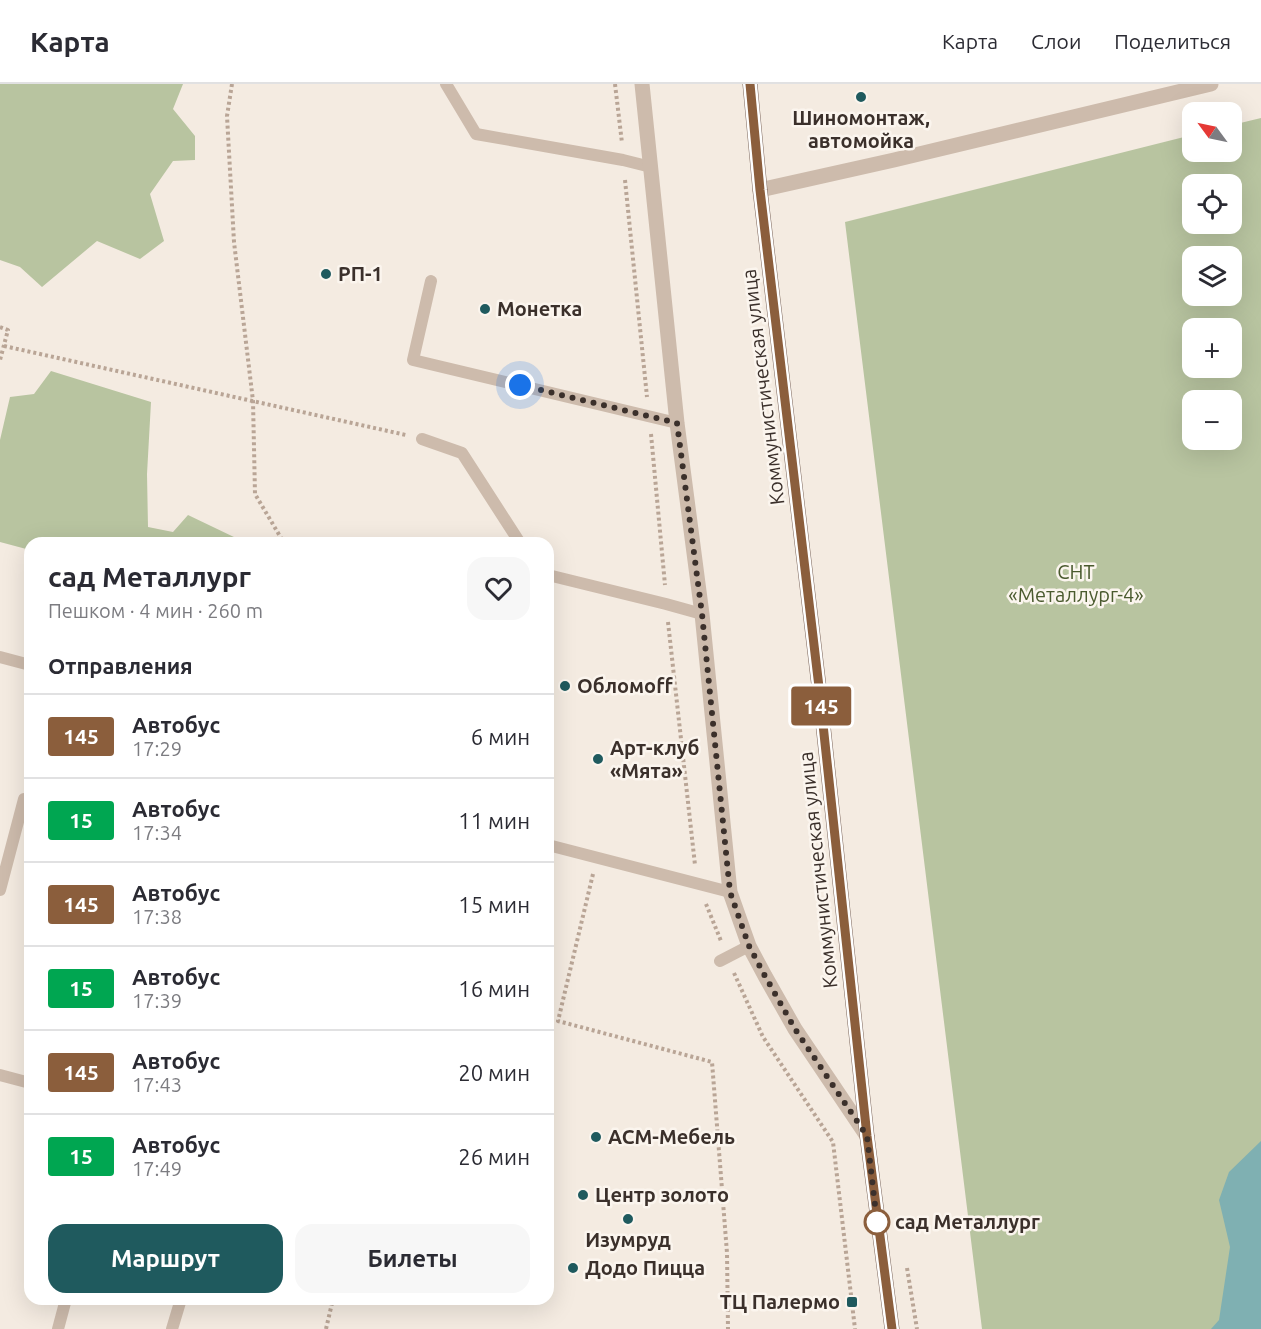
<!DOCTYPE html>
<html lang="ru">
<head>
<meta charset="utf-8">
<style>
	:root { --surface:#fff; --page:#f7f7f7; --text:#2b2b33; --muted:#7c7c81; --line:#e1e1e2; --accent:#1f5a5e }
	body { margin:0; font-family:Ubuntu,sans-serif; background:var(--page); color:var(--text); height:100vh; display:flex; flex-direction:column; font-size:22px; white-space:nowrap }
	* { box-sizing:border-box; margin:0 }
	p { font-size:20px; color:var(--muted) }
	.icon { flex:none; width:33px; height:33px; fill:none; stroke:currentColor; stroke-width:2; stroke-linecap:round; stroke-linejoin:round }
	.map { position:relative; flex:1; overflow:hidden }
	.sheet { position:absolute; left:24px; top:453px; width:530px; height:768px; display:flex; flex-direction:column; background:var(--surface); border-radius:18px; box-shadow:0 6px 24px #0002 }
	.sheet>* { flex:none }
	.badge { padding:0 12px; border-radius:4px; font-size:21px; line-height:39px }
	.needle { width:39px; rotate:303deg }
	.tools { position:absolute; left:1182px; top:18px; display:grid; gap:12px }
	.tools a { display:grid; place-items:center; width:60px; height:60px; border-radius:12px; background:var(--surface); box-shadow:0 6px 24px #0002; font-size:30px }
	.you { position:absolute; width:30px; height:30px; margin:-15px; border:4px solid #fff; border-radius:50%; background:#1a73e8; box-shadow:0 0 0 9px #1a73e833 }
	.map>.badge { position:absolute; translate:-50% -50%; box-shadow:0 0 0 3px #fff }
	h2 { padding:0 24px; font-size:22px; line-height:54px }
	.round { display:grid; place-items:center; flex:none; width:63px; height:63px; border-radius:18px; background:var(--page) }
	.headline { display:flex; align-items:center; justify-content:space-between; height:102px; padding:0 24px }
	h1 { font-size:28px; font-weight:700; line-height:45px }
	.cta { display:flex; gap:12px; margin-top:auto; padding:12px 24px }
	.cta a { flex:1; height:69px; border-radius:18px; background:var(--accent); color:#fff; font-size:24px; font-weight:700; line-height:69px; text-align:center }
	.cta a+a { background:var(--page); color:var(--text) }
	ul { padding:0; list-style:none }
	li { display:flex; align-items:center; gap:18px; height:84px; padding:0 24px; border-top:2px solid var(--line) }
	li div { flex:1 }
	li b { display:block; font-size:22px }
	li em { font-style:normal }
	li .badge { min-width:66px; font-weight:700; text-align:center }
	header { display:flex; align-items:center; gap:36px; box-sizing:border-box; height:84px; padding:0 30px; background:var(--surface); border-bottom:2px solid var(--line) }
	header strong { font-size:28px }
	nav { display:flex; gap:33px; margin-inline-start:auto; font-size:21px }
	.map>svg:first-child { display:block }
</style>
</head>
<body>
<header>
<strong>Карта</strong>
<nav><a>Карта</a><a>Слои</a><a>Поделиться</a></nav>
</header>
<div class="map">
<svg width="1261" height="1245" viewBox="0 0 1261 1245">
	<rect width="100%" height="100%" fill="#f4ebe1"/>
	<!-- green -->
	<path fill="#b8c4a0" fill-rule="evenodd" d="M 0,0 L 183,0 L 173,25 L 195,52 L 195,76 L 173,77 L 150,110 L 164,157 L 140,175 L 97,157 L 42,203 L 20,183 L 0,176 Z
		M 1261,34 L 1261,1245 L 982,1245 L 845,138 L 1192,51 L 1192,68 L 1232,68 L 1232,41 ZM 1192,100 L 1232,100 L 1232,140 L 1192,140 ZM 1192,172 L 1232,172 L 1232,212 L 1192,212 ZM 1192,244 L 1232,244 L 1232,284 L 1192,284 ZM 1192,316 L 1232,316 L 1232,356 L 1192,356 Z
		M 51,287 L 151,318 L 147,390 L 148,443 L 173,448 L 188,431 L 236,454 L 237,459 L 30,459 L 30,466 L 0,458 L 0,356 L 10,313 L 34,310 Z"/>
	<!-- water -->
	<path fill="#7fb0b2" d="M 1261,1057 L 1261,1245 L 1211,1245 L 1219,1236 L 1230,1163 L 1219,1116 L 1229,1088 Z"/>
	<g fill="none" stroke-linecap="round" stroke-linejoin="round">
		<!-- path -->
		<path stroke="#b9a596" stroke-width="4" stroke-dasharray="3 3" stroke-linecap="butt" d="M 232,0 L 227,32 L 234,158 L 253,317 L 255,410 L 284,459
			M 615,0 L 622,59
			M 625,96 L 647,313
			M 0,243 L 8,246 L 0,276
			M 4,262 L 406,351
			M 651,350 L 665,501
			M 668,538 L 695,781
			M 593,790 L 558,937 L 712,978 L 727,1169 L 728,1245
			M 706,820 L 721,857
			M 734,889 L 763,953 L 833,1058 L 855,1245
			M 907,1184 L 917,1245
			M 326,1245 L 333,1215"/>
		<!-- lane -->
		<path stroke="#cdbbac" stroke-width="12" d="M 446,0 L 476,50 L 623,76 L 651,83
			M 431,197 L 413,276 L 677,339
			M 422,355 L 462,369 L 520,459
			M 548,491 L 666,520 L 702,530
			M 0,573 L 30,581
			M 548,761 L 730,808
			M 0,806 L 24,715 L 30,717
			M 720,877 L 749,862
			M 0,991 L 30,999
			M 58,1245 L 66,1215
			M 172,1245 L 181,1215"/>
		<!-- street -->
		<path stroke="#cdbbac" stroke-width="15" d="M 642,0 L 677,339 L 702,530 L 730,808 L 749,862 L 765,892 L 795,945 L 867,1052
			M 760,106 L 894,76 L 1211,0"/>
		<!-- primary -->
		<path stroke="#7d675c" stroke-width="15" d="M 750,0 L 760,106 L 819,603 L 867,1052 L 892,1245"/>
	</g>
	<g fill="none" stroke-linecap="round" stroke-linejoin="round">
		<!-- line casing -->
		<g stroke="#fff" stroke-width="14">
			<path id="line" d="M 750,0 L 760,106 L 819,603 L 867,1052 L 892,1245"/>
		</g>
		<!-- line -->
		<use href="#line" stroke="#8b5e3c" stroke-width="9"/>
		<!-- walk -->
		<path stroke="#3b302b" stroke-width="6" stroke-dasharray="0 10.8" d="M 520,301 L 677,339 L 702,530 L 730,808 L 749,862 L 765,892 L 795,945 L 867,1052 L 877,1138"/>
	</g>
	<!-- markers -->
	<g fill="#1f5a5e" stroke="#fbf5ee" stroke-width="2">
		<circle cx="861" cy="13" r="6"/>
		<circle cx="326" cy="190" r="6"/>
		<circle cx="485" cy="225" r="6"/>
		<circle cx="565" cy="602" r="6"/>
		<circle cx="598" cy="675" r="6"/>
		<circle cx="596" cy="1053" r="6"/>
		<circle cx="583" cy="1111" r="6"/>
		<circle cx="628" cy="1135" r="6"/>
		<circle cx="573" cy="1184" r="6"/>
		<rect x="846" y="1212" width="12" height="12" rx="3"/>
	</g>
	<circle fill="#fff" stroke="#8b5e3c" stroke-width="3" cx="877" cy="1138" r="12"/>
	<g text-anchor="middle" stroke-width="5" stroke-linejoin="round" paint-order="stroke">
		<!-- poi labels -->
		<g font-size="20" font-weight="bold" fill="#3b302b" stroke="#fbf5ee" text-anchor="start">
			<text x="861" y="41" text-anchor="middle">Шиномонтаж,<tspan x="861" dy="23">автомойка</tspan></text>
			<text x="338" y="197">РП-1</text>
			<text x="497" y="232">Монетка</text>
			<text x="577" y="609">Обломоff</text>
			<text x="610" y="671">Арт-клуб<tspan x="610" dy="23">«Мята»</tspan></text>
			<text x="608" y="1060">АСМ-Мебель</text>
			<text x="595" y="1118">Центр золото</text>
			<text x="628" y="1163" text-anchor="middle">Изумруд</text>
			<text x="585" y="1191">Додо Пицца</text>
			<text x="840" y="1225" text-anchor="end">ТЦ Палермо</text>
		</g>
		<!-- street labels -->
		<g font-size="20" fill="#3b302b" stroke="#fbf5ee">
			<text transform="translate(763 303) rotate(-97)" y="7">Коммунистическая улица</text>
			<text transform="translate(818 786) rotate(-96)" y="7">Коммунистическая улица</text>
		</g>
		<!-- park labels -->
		<g font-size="20" fill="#4a5a2e" stroke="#fbf5ee">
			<text x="1076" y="495">СНТ<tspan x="1076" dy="23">«Металлург-4»</tspan></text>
		</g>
		<!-- stop labels -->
		<g font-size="20" font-weight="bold" fill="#3b302b" stroke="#fbf5ee" text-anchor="start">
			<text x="895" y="1145">сад Металлург</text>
		</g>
	</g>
</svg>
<div class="tools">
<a><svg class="needle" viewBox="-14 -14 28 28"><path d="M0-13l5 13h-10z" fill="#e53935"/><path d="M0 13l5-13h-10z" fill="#7c7c81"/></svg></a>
<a><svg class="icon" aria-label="locate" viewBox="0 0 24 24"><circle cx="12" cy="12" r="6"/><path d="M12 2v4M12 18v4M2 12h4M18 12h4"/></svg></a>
<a><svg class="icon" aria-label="layers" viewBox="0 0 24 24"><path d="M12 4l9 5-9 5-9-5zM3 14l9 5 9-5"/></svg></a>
<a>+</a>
<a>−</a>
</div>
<div class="you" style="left:520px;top:301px"></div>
<b class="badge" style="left:821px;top:622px;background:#8b5e3c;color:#fff">145</b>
<section class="sheet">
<div class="headline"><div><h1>сад Металлург</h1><p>Пешком · 4 мин · 260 m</p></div><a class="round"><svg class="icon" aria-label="heart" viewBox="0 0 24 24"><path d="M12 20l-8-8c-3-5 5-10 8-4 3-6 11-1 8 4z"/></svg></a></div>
<h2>Отправления</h2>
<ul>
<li><span class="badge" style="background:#8b5e3c;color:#fff">145</span><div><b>Автобус</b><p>17:29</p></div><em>6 мин</em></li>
<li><span class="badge" style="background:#00a651;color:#fff">15</span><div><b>Автобус</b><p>17:34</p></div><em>11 мин</em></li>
<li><span class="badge" style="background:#8b5e3c;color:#fff">145</span><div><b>Автобус</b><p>17:38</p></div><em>15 мин</em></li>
<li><span class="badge" style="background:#00a651;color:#fff">15</span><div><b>Автобус</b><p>17:39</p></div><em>16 мин</em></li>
<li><span class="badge" style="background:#8b5e3c;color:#fff">145</span><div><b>Автобус</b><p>17:43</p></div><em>20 мин</em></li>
<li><span class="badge" style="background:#00a651;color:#fff">15</span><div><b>Автобус</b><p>17:49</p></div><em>26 мин</em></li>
</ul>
<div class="cta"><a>Маршрут</a><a>Билеты</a></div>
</section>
</div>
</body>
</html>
